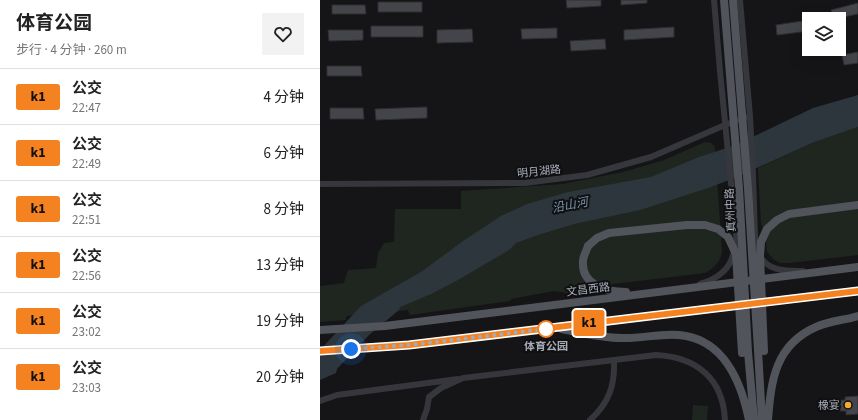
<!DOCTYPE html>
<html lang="zh">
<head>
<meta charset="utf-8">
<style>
	:root { --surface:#fff; --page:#f2f2f2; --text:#222; --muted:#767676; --line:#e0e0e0 }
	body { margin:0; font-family:"Source Sans 3","Noto Sans SC",sans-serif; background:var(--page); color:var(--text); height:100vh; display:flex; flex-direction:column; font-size:15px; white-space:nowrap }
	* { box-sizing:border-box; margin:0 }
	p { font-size:13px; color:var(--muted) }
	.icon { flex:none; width:22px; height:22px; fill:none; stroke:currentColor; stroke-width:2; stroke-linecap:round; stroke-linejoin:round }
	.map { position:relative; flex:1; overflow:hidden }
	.drawer { display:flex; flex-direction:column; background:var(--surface); width:320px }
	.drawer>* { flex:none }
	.badge { padding:0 8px; border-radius:3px; font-size:14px; line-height:26px }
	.buttons { position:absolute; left:482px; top:12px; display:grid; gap:8px }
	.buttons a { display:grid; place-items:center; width:44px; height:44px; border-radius:0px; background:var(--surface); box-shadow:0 4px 16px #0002; font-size:20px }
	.you { position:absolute; width:20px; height:20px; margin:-10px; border:3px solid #fff; border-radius:50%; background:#1a73e8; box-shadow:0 0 0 6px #1a73e833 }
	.map>.badge { position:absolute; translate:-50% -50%; box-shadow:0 0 0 2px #fff }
	.round { display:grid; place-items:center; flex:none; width:42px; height:42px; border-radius:0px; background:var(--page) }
	.head { display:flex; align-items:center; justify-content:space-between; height:68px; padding:0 16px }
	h1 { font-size:19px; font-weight:700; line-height:30px }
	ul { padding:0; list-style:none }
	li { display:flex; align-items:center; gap:12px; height:56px; padding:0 16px; border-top:1px solid var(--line) }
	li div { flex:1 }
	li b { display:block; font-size:15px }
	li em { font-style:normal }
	li .badge { min-width:44px; font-weight:700; text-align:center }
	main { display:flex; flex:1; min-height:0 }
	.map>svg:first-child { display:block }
</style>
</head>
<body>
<main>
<section class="drawer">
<div class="head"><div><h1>体育公园</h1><p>步行 · 4 分钟 · 260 m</p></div><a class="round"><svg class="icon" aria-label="heart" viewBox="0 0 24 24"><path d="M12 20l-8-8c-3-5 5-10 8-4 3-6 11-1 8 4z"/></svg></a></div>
<ul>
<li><span class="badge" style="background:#f58220;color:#111">k1</span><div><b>公交</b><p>22:47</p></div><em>4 分钟</em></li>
<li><span class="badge" style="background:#f58220;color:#111">k1</span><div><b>公交</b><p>22:49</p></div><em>6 分钟</em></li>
<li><span class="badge" style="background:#f58220;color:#111">k1</span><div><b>公交</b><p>22:51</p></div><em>8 分钟</em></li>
<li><span class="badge" style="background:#f58220;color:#111">k1</span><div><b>公交</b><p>22:56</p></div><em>13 分钟</em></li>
<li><span class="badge" style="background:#f58220;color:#111">k1</span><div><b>公交</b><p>23:02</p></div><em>19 分钟</em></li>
<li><span class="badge" style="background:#f58220;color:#111">k1</span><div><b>公交</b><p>23:03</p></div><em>20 分钟</em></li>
</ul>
</section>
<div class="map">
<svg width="538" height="420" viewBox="0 0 538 420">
	<rect width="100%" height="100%" fill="#151517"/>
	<!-- green -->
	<path fill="#1f2620" d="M 538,127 L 538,255 L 469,263 L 460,263 L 453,259 L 447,252 L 446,240 L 441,223 L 438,168 L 492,143 Z
		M 385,142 L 391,143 L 395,147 L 402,252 C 400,263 394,268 385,273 L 285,285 L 264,290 L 247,293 L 234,291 L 191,299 L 190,301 L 90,315 L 88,310 L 26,316 L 26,320 L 0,322 L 0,286 L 24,283 L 28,270 L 56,268 L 58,253 L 64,243 L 74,242 L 75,209 L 141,209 L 141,191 L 243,184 L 303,172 L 344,160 Z
		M 373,405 L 388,406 L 387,420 L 372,420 Z"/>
	<!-- water -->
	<path fill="#2d363c" d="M 538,95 L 538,127 L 492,143 L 417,177 L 388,188 L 320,210 L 254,224 L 218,235 L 196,243 L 189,250 L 138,280 L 111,294 L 80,307 L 79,310 L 49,335 L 17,369 L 16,373 L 0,380 L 0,350 L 41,306 L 101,272 L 143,241 L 181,216 L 207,204 L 248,192 L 331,177 L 379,157 L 416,145 L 493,108 Z"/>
	<!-- building -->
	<path fill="#44454a" stroke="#2f2f33" d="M 246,0 L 281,0 L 281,6 L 247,8 Z
		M 301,0 L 327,0 L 327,3 L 301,5 Z
		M 58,2 L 102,2 L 102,12 L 58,12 Z
		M 538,3 L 538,14 L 514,19 L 511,10 Z
		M 12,5 L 45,5 L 46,14 L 12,14 Z
		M 489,20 L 489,31 L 457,35 L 456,25 Z
		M 51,26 L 103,26 L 103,37 L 51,37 Z
		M 354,27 L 354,37 L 304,40 L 304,30 Z
		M 237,28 L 237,38 L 202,39 L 201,29 Z
		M 152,29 L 153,42 L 117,43 L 117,30 Z
		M 8,30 L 43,30 L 43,40 L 9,41 Z
		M 285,39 L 286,49 L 251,51 L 250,41 Z
		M 538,52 L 538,63 L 524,65 L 522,55 Z
		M 7,66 L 41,66 L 42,76 L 7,76 Z
		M 107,107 L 107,118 L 56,120 L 55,109 Z
		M 10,108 L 43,108 L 44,119 L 10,119 Z
		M 538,396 L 538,414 L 526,415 L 526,411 L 518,411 L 517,400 L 525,400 L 525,397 Z"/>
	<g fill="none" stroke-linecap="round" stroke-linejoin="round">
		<!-- minor -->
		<path stroke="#36373c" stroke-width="6" d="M 394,0 L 400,71 L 418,255
			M 420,0 L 430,116 L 433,176 L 435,236
			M 0,184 L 205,183 L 267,175 L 331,157 L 405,125 L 430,116
			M 435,236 C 436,241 436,249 439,254 C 447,272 467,271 483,271
			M 380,284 C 397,279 411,269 414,251
			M 0,401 L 17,395 L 138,379
			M 103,420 L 107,409 L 109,397 L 121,388 L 143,378 L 336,355 C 376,357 403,378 405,420
			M 270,420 C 289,403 295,385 294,361"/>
		<!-- major -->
		<path stroke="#52545b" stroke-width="8" d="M 268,246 C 267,250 263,256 263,261 C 261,285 286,292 306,292
			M 242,329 C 262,333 281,338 302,338 C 320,339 341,333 359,335 C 404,339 421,381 429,420
			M 0,330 L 65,326 L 538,267
			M 438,350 L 442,420
			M 0,351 L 89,345 L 538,291
			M 428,352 L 434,420
			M 448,420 C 451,381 455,345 496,327 C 509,321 525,320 538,316"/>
		<!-- major-bridge -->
		<path stroke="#52545b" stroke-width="8" d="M 404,0 L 419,188 L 428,352
			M 413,0 L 428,189 L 438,350
			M 268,246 L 277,238 L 289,233 L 367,225 L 385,225 L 398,229 L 408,237 L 416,254 L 422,353
			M 444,351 L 440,256 L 441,242 L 447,229 L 457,220 L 469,214 L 538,205"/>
	</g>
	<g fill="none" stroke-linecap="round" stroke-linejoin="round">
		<!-- line casing -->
		<g stroke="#fff" stroke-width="9">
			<path id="line" d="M 0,351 L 89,345 L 538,291"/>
		</g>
		<!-- line -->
		<use href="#line" stroke="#f58220" stroke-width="6"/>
		<!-- walk -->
		<path stroke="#a6acb7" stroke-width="4" stroke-dasharray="0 7.2" d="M 31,349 L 89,345 L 226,329"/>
	</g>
	<!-- markers -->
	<circle fill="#fff" stroke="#f58220" stroke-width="2" cx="226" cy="329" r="8"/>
	<circle fill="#f3ac30" stroke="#101012" stroke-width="1.5" cx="528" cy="405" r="4"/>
	<g text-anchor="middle" stroke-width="4" stroke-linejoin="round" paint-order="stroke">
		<!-- street labels -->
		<g font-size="11" fill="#a6acb7" stroke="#101012">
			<text transform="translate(219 171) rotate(-6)" y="4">明月湖路</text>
			<text transform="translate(410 210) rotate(-93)" y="4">真州中路</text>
			<text transform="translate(268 289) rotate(-7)" y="4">文昌西路</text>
		</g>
		<!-- stop labels -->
		<g font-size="11" font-weight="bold" fill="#a6acb7" stroke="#101012">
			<text x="226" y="350">体育公园</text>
		</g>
		<!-- poi labels -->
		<g font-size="11" fill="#a6acb7" stroke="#101012" text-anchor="end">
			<text x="520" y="409">橡宴</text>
		</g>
		<!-- water labels -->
		<g font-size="12" font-style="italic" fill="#7d9bb2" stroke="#101012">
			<text transform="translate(250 205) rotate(-11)" y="4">沿山河</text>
		</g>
	</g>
</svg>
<div class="buttons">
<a><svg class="icon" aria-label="layers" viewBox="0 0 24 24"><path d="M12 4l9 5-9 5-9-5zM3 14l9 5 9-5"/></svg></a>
</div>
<div class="you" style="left:31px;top:349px"></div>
<b class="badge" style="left:269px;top:323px;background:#f58220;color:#111">k1</b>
</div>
</main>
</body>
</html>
